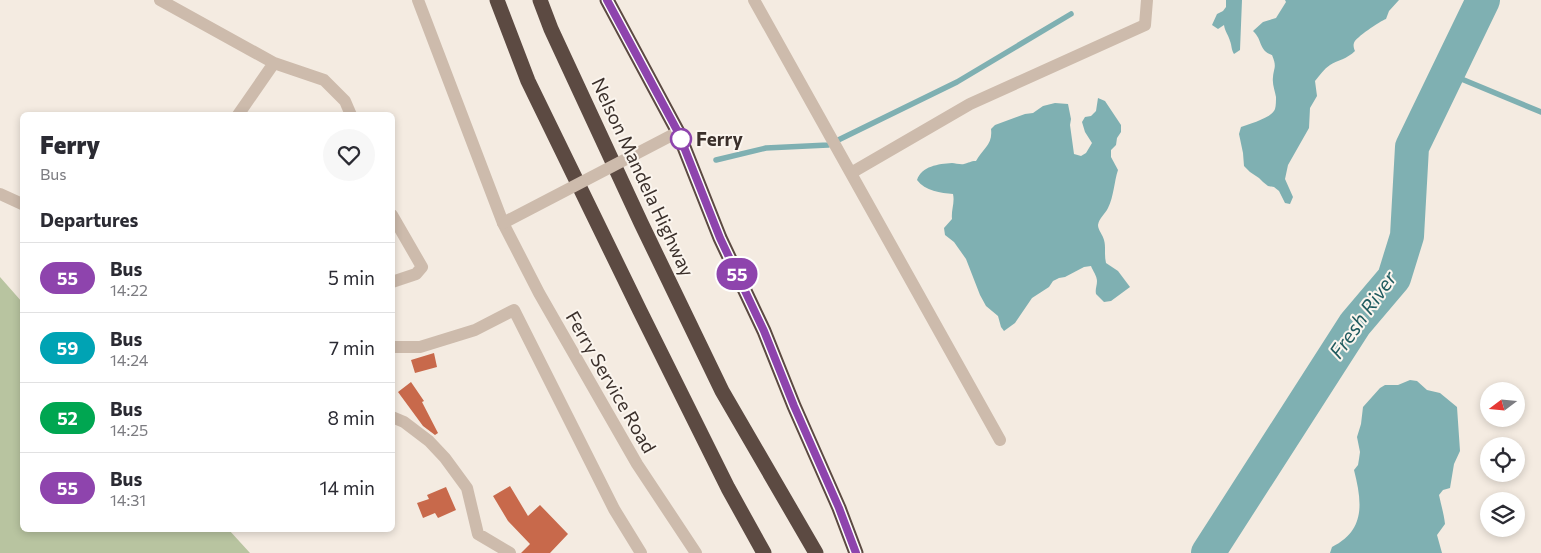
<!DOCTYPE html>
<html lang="en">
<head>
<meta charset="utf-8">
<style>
	:root { --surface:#fff; --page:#f7f7f7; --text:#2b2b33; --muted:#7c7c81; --line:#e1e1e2 }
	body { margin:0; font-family:Commissioner,sans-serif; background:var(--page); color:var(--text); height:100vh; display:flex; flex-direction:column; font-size:19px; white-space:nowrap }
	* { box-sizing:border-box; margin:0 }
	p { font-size:16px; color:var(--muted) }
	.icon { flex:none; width:28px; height:28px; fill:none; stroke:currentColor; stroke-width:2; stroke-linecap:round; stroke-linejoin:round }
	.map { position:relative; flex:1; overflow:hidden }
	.drawer { position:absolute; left:20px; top:112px; width:375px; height:420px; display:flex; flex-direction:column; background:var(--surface); border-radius:8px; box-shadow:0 2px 8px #0003 }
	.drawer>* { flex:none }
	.badge { padding:0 10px; border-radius:16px; font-size:18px; line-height:32px }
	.needle { width:32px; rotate:254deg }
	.buttons { position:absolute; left:1480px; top:382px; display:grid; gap:10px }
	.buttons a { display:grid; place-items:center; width:45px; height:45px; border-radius:50%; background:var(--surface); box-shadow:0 2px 8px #0003; font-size:25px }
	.map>.badge { position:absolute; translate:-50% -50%; box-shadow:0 0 0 2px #fff }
	h2 { padding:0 20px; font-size:19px; line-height:45px }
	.round { display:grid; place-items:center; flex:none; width:52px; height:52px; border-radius:26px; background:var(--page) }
	.summary { display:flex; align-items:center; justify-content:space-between; height:85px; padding:0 20px }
	h1 { font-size:24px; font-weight:800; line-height:38px }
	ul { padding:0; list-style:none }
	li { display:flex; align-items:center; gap:15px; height:70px; padding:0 20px; border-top:1px solid var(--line) }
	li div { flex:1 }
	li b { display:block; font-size:19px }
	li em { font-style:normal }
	li .badge { min-width:55px; font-weight:700; text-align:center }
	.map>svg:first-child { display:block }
</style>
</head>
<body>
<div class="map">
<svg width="1541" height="553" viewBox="0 0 1541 553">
	<rect width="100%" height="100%" fill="#f4ebe1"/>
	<!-- green -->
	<path fill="#b8c4a0" d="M 0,277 L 22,302 L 22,530 L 229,530 L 250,553 L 0,553 Z"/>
	<!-- water -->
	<path fill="#7fb0b2" d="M 1226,0 L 1242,0 L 1240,50 L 1234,54 C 1231,49 1232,46 1230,41 C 1229,36 1225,32 1224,25 L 1218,29 L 1212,25 L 1217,14 L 1223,11 L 1226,7 Z
		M 1285,0 L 1399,0 L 1389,11 L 1386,19 C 1380,21 1355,38 1354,43 C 1353,45 1354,49 1355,51 C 1347,59 1338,60 1330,65 C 1324,69 1320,75 1315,81 L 1317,96 L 1310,108 L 1309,128 L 1288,165 L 1285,179 L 1293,197 L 1290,204 L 1285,203 L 1279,191 L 1274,187 L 1268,186 L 1263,182 L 1259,178 L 1250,172 L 1244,166 L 1243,153 L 1239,134 L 1241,127 C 1249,124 1272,118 1275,109 C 1276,106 1276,100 1276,97 C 1275,91 1272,84 1273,77 C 1274,67 1277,67 1272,55 C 1258,50 1263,40 1253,31 L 1263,22 L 1276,18 L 1286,2 Z
		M 1098,98 L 1105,101 L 1121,125 L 1121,132 L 1117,138 L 1116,145 L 1111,150 L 1111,157 L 1118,170 C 1114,182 1114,196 1108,208 C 1105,214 1099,218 1098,225 C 1098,230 1103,235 1104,240 C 1106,246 1104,255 1106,263 L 1118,271 L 1130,287 L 1111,301 L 1104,302 L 1096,294 C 1095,289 1097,286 1097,281 C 1097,276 1093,271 1091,266 L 1084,267 L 1065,277 L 1059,278 L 1053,281 L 1049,287 L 1032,298 L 1015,323 L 1004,331 L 1001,327 L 998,316 L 986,306 L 980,295 L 966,259 L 954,242 L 945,235 L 944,228 L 952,219 C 951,210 955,203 953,194 C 941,193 925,191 917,180 C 922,166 938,164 952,163 C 955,163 961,165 964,164 C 969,163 970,161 976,161 C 983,148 993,145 991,129 L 995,125 L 1025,114 L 1033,113 L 1043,106 L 1055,103 L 1068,104 L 1071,119 L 1070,125 L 1074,154 L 1081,156 L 1086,153 L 1092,143 L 1085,132 L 1082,122 L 1085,117 L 1091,116 L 1096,111 Z
		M 1410,380 L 1417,381 L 1427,390 L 1440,393 L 1457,407 L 1460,451 L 1454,464 L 1450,488 L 1443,490 L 1439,495 C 1441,505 1444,514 1445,524 L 1437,535 L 1442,553 L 1330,553 L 1332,547 C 1366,530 1362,502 1354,470 L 1358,465 L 1359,459 L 1360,452 L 1357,437 L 1361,424 L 1363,407 L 1380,388 L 1385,385 L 1398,385 Z"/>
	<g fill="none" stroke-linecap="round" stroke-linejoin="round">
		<!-- stream -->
		<path stroke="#7fb0b2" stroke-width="5.5" d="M 1447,73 L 1541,112
			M 716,160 L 766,148 L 828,145 L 957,82 L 1071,14"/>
		<!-- river -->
		<path stroke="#7fb0b2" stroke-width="34" d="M 1208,553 L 1355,324 L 1394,278 L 1407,236 L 1412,147 L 1483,0"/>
	</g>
	<!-- building -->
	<path fill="#c8694b" d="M 434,353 L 437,367 L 415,373 L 411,360 Z
		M 411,382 L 424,401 L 422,402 L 438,433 L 435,435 L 423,426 L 398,392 Z
		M 510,486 L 528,516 L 540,505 L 568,534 L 550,553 L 521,553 L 530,544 L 508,521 L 493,496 Z
		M 446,487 L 456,510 L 438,518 L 435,513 L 423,518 L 417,503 L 429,499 L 427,495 Z"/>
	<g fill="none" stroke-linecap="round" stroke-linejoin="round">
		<!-- minor -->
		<path stroke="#cdbbac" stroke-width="12" d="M 160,0 L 274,63 L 324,80 L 345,101 L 351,115
			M 418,0 L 503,223 L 539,293 L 637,464 L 696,553
			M 754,0 L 1000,440
			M 238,115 L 274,63
			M 851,173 L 970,104 L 1145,25 L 1147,0
			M 0,194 L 22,204
			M 392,215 L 422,267 L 416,274 L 392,282
			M 392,347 L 420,347 L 475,330 L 514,310 L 614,509 L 641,553
			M 392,417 L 404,422 L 429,441 L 445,458 L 467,488 L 478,534 L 510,553"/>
		<!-- highway -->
		<path stroke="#5c4a42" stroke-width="15" d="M 497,0 L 528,81 L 640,311 L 728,488 L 764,553
			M 540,0 L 551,29 L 641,223 L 722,391 L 816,553
			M 607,0 L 678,132 L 720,238 L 764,331 L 794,406 L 839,508 L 856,553"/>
		<!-- minor-bridge -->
		<path stroke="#cdbbac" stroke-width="12" d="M 503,223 L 678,132"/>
	</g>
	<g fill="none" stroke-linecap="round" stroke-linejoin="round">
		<!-- line casing -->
		<g stroke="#fff" stroke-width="11">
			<path id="line" d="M 607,0 L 678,132 L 720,238 L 764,331 L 794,406 L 839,508 L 856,553"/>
		</g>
		<!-- line -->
		<use href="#line" stroke="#8e44ad" stroke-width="8"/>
	</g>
	<!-- markers -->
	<circle fill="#fff" stroke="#8e44ad" stroke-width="2.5" cx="681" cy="139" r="10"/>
	<g text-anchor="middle" stroke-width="4" stroke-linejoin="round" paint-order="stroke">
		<!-- stop labels -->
		<g font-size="19" font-weight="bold" fill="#3b302b" stroke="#fbf5ee" text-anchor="start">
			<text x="696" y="146">Ferry</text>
		</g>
		<!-- street labels -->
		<g font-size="19" fill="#3b302b" stroke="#fbf5ee">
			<text transform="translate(643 177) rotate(65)" y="7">Nelson Mandela Highway</text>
			<text transform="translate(611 382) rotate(60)" y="7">Ferry Service Road</text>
		</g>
		<!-- water labels -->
		<g font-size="20" font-style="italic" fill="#1f5a5e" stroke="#fbf5ee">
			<text transform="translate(1363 315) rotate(-55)" y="7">Fresh River</text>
		</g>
	</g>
</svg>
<div class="buttons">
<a><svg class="needle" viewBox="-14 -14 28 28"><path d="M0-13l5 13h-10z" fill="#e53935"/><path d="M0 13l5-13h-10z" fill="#7c7c81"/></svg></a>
<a><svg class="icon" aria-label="locate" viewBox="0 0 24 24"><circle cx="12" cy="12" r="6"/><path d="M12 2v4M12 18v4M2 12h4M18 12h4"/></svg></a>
<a><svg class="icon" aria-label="layers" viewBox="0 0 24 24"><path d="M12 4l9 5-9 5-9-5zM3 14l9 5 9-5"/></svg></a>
</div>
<b class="badge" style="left:737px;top:274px;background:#8e44ad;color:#fff">55</b>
<section class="drawer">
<div class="summary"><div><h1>Ferry</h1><p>Bus</p></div><a class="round"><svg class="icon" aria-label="heart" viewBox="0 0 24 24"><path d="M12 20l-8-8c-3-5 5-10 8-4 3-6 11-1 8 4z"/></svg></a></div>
<h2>Departures</h2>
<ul>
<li><span class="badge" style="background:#8e44ad;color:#fff">55</span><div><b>Bus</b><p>14:22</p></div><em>5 min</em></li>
<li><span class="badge" style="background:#00a3b4;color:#fff">59</span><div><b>Bus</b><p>14:24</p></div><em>7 min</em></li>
<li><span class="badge" style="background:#00a651;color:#fff">52</span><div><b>Bus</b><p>14:25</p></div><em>8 min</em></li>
<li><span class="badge" style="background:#8e44ad;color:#fff">55</span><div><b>Bus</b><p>14:31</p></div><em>14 min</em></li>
</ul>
</section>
</div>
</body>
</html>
